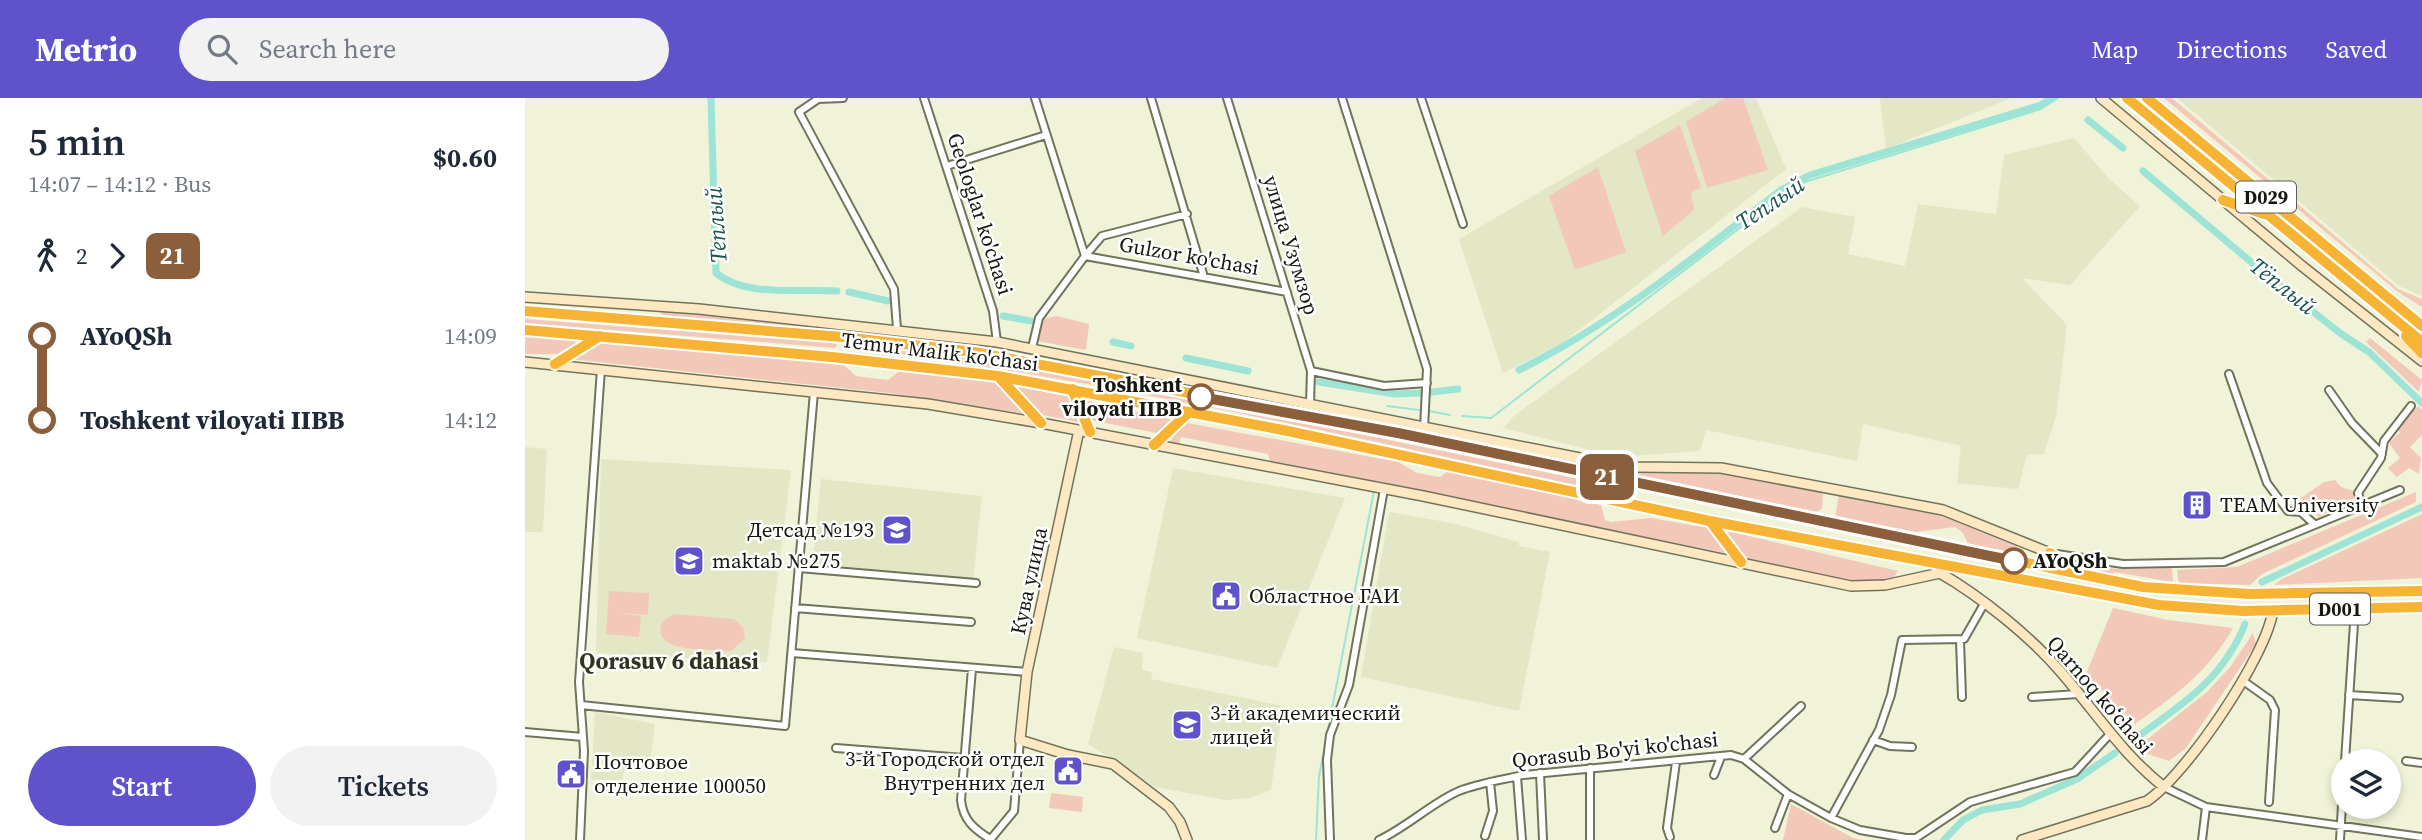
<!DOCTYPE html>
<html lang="en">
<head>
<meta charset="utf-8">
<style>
	:root { --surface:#fff; --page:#f2f2f3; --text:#1f2937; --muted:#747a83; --accent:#6052ca }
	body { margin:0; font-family:"Source Serif 4",serif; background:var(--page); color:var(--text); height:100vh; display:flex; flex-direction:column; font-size:26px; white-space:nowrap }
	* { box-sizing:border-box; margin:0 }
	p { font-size:23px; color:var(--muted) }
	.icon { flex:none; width:38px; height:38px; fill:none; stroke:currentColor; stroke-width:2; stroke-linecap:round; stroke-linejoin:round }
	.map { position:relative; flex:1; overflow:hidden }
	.side { display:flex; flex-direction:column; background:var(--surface); width:525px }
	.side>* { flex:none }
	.badge { padding:0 14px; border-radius:10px; font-size:24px; line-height:46px }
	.controls { position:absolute; left:1806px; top:651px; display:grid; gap:14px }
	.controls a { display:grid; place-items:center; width:70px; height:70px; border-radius:50%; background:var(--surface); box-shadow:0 4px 10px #0003; font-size:35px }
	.map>.badge { position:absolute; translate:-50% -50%; box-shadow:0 0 0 4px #fff }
	.legs { display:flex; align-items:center; gap:10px; height:77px; padding:0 28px; font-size:23px }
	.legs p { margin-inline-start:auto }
	.head { display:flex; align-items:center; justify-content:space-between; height:119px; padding:0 28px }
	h1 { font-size:38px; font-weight:600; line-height:52px }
	.cta { display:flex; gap:14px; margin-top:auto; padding:14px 28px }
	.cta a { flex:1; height:80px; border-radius:42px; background:var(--accent); color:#fff; font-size:28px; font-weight:600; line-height:80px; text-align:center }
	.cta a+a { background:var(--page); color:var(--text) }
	ul { padding:0 28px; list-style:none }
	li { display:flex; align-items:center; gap:24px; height:84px; font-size:26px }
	li i { display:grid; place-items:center; width:10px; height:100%; margin:0 9px; background:currentColor }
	li i::after { content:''; width:18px; height:18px; margin:-9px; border:5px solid; border-radius:50%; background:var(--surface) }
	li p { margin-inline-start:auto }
	li:first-child i { background:linear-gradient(#0000 50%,currentColor 0) }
	li:last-child i { background:linear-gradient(currentColor 50%,#0000 0) }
	header { display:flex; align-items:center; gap:42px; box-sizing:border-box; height:98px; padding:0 35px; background:var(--accent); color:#fff }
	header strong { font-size:33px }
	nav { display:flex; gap:38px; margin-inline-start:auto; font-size:24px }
	.search { width:490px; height:63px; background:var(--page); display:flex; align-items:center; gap:18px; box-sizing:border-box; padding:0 24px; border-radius:38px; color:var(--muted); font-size:26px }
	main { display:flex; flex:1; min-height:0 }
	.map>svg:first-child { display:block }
</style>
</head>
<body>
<header>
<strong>Metrio</strong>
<div class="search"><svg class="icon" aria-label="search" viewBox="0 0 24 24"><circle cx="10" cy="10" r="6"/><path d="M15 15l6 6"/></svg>Search here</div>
<nav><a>Map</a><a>Directions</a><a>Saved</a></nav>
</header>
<main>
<section class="side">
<div class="head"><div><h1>5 min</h1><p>14:07 – 14:12 · Bus</p></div><b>$0.60</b></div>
<div class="legs"><svg class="icon" aria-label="walk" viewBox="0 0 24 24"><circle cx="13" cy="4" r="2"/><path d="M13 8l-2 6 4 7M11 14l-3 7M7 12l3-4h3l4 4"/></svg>2<svg class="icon" aria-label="forward" viewBox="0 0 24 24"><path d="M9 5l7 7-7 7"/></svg><b class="badge" style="background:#8b5e3c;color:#fff">21</b></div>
<ul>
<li><i style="color:#8b5e3c"></i><b>AYoQSh</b><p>14:09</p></li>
<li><i style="color:#8b5e3c"></i><b>Toshkent viloyati IIBB</b><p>14:12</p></li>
</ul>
<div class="cta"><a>Start</a><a>Tickets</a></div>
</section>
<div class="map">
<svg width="1897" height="742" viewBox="0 0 1897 742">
	<rect width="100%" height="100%" fill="#f0f3d8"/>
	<!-- built -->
	<path fill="#e3e7c5" d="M 1177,0 L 1231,0 L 1261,71 L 1036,246 L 978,275 L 934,141 Z
		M 1355,0 L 1486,0 L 1361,51 Z
		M 1652,0 L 1897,0 L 1897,198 L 1874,188 Z
		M 1549,40 L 1584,81 L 1615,108 L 1545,187 L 1497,180 L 1542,227 L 1531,319 L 1519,356 L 1502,357 L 1493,391 L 1432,385 L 1436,348 L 1338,326 L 1332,363 L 1181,332 L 1175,353 L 1093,359 L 978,330 L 990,317 L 1277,109 L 1330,119 L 1323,156 L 1380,168 L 1393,106 L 1471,116 L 1479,57 Z
		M 0,349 L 22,351 L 18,434 L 0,434 Z
		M 76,361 L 266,372 L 242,564 L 71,555 Z
		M 648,370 L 820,400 L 752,570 L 612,540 Z
		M 296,381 L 457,398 L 448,482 L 287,466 Z
		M 864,414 L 927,425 L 994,444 L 994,448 L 1025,454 L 994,613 L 836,579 Z
		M 589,549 L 618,555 L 617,572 L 627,574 L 626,581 L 758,608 L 746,692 L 725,700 L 700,702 L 630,689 L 563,646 Z
		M 70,614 L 130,626 L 125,667 L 99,673 L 97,683 L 66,681 Z"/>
	<!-- green -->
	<path fill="#f2c9b8" d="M 1200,0 L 1218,0 L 1243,72 L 1182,90 L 1161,24 Z
		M 1639,0 L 1647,0 L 1873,191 L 1897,201 L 1897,209 L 1873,194 Z
		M 1155,27 L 1176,89 L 1166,95 L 1169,112 L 1138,138 L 1110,53 Z
		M 1073,69 L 1101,154 L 1050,172 L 1024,98 Z
		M 134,213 L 299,226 L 298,231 L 138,217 Z
		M 532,218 L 564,226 L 561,252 L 512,243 L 517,221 Z
		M 0,221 L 310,245 L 312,247 L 310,250 L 0,225 Z
		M 0,238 L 58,243 L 34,256 L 0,256 Z
		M 1845,240 L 1897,282 L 1894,294 L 1841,244 Z
		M 76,244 L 319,267 L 331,278 L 363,282 L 377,271 L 477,286 L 503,316 L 364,295 L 45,261 Z
		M 333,248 L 443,259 L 573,282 L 1063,383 L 1080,393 C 833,341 586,282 335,251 Z
		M 489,288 L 546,299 L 558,325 L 513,316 Z
		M 558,302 L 648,322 L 637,336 L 565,322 Z
		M 1893,308 L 1897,312 L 1897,337 L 1885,349 L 1896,360 L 1894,376 L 1884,370 L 1872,379 L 1863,370 L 1875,360 L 1864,345 L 1875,334 L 1871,330 Z
		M 657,324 L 873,364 L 892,375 L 915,379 L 923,373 L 1075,404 L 1080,422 L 1086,424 L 1126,420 L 1183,430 L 1206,456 L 745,364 L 743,356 L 656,339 L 654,346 L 645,344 Z
		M 1000,352 L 1096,372 L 1183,373 L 1298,394 L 1297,411 L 1289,415 L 1004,357 Z
		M 1810,382 L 1816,389 L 1829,393 L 1829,400 L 1794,419 L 1775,401 L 1799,384 Z
		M 1891,394 L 1891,404 L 1737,476 L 1725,487 L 1654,485 L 1652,472 L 1712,469 Z
		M 1314,397 L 1421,419 L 1492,448 L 1490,453 L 1478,454 L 1443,446 L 1438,435 L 1430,429 L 1391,434 L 1310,419 Z
		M 1897,416 L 1897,480 L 1749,487 L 1757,481 Z
		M 1198,432 L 1373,473 L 1369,479 C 1320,491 1264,470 1216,460 Z
		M 1545,466 L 1592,471 L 1647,470 L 1648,484 L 1589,474 L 1587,478 Z
		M 84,493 L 124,495 L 123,517 L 93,515 L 116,518 L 114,539 L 81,536 Z
		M 1588,510 L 1643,522 L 1708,530 C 1683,575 1650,597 1610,626 L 1561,576 Z
		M 148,516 L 209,521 L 218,529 L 220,541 L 206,553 C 187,551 122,556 138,523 Z
		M 1728,535 L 1731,546 L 1661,650 L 1644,663 L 1620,655 L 1615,647 L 1683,593 L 1706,568 Z
		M 526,695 L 558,699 L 557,714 L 524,710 Z
		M 1266,706 L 1328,740 L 1337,742 L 1258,742 Z"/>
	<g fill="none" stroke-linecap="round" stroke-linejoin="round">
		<!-- stream -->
		<path stroke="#9de4d6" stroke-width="2" d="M 862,308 L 894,312
			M 904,313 L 925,317
			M 937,318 L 966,320 L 1258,97 L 1283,83 L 1516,11 L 1533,0
			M 791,742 L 794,678 L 849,393"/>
		<!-- canal -->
		<path stroke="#9de4d6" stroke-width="7" d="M 186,0 L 191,175 C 221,200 276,190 312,193
			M 1563,22 L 1598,50
			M 1618,73 L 1738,174 L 1815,235 L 1844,254 L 1897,305
			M 324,194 L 363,203
			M 478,218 L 506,223
			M 588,244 L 606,248
			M 661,260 L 723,273
			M 994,272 C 1090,225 1171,157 1256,92 L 1285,77 L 1516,7 L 1527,0
			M 794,284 L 870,296 L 895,295
			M 907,294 L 933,291
			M 1737,484 L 1897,409
			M 1608,642 C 1656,607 1697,583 1720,526
			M 1419,742 L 1438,722 L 1457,712 L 1495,706 L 1552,681 L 1590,655"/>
		<!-- street casing -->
		<g stroke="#71735c" stroke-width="10">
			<path id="street" d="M 318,0 L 293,1 L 274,14 L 369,191 L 372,231
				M 399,0 L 468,213 L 472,244
				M 626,0 L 679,179
				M 702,0 L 786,273 L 785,306
				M 817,0 L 902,271 L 899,330
				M 896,0 L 938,126
				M 422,68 L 521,37
				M 662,116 L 577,138 L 560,158 L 762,194
				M 507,250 L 514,220 L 560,158 L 510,0
				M 786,273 L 859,288 L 902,285
				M 1704,276 L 1742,385 L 1763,413 L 1776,414 L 1789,426
				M 1804,292 L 1827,325 L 1857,356
				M 1837,407 L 1833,395 L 1856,360 L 1859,343 L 1886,308
				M 1532,456 L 1598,466 L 1699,464 L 1875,392
				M 274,470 L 451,485
				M 270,510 L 446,524
				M 1435,543 L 1437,599
				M 267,555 L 502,574
				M 447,571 L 436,702 C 438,722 449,731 465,741
				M 1717,582 L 1745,602 L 1750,612 L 1744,704
				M 1824,597 L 1874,600
				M 1507,599 L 1553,596
				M 56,607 L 260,628 L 289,294
				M 0,634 L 58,639
				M 1348,642 L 1365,648 L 1387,649
				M 311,650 L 439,660
				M 1219,661 L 1276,608
				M 1820,663 L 1830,510
				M 1881,663 L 1897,665
				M 1065,670 L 1065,742
				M 1015,675 L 1018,742
				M 1189,677 L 1196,659
				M 992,679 L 997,742
				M 1639,689 L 1681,709 L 1897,739
				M 1306,720 L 1354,632 L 1366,597 L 1377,542 L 1439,541 L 1459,506
				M 1250,730 L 1263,696
				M 960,738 L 968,713 L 965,684
				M 1145,739 L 1142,730 L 1151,664
				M 55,742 L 59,653 L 54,584 L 76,271
				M 465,742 L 489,713 L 495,642
				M 805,742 L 802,662 L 805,637 L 824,587 L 859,391
				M 854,742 C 882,729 908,704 934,693 C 954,685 977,682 998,677 L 1206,657 L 1219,661 L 1263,696 L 1306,720 L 1335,732 L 1381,740 L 1391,740 L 1445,704 L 1550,674 L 1585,636
				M 1677,742 L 1681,709
				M 1815,742 L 1818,689"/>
		</g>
		<!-- secondary casing -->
		<g stroke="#71735c" stroke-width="12">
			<path id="secondary" d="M 1576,0 L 1777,168 L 1897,263
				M 0,199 L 174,211 L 472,244 L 1080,365 L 1112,369 L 1196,370 L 1418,412 L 1525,455
				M 0,264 L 403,306 L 516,325 L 898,398 L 1326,488 L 1360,487 L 1415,475
				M 554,332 L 502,574 L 495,642 L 543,657 L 588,666 L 644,709 L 655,724 L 662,742
				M 1415,471 L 1415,475 C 1455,498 1505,538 1535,573 C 1570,613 1597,656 1639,689
				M 1497,742 L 1622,703 C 1661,677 1742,558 1748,512"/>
		</g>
		<!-- highway casing -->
		<g stroke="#fff" stroke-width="14">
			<path id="highway" d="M 1602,0 L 1897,244
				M 1622,0 L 1897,228
				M 1698,102 L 1739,116
				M 0,213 L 317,239 L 449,254 L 873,335 L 1618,489 L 1724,496 L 1897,493
				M 0,232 L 307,259 L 473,278 L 758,332 L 1185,423 L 1634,507 L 1718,513 L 1897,509
				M 1881,238 L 1897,255
				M 30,266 L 75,238
				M 473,278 L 516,325
				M 547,291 L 565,334
				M 629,347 L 664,314
				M 1185,423 L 1216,464
				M 1525,455 L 1550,474"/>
		</g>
		<!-- street -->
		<use href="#street" stroke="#fff" stroke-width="6"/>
		<!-- secondary -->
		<use href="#secondary" stroke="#fde8c2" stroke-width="9"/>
		<!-- highway -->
		<use href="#highway" stroke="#f7b333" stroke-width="10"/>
	</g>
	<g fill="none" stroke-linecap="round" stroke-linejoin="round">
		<!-- line-1 casing -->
		<g stroke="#fff" stroke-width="16">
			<path id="line-1" d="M 676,299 L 873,335 L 1489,463"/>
		</g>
		<!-- line-1 -->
		<use href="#line-1" stroke="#8b5e3c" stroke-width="10"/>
	</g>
	<!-- icons -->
	<defs>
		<g id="building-square" transform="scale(1.575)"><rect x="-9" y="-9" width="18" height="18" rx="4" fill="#6052ca" stroke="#fff"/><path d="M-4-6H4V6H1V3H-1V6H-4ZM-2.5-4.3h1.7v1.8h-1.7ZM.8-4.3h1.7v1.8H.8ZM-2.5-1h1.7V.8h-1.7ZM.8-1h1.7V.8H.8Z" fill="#fff"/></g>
		<g id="school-square" transform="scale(1.575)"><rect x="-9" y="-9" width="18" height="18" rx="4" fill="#6052ca" stroke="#fff"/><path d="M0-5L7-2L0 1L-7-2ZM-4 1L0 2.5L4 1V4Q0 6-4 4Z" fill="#fff"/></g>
		<g id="civic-square" transform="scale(1.575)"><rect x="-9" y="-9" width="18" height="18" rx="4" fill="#6052ca" stroke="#fff"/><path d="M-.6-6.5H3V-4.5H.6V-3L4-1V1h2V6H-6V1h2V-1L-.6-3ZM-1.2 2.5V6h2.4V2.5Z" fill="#fff"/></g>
		<g id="university-square" transform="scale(1.575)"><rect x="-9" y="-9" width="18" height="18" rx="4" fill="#6052ca" stroke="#fff"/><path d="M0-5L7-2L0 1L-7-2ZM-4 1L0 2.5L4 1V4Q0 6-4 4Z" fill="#fff"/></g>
	</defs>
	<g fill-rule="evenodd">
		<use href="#building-square" x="1672" y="407"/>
		<use href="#school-square" x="372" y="432"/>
		<use href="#school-square" x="164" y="463"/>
		<use href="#civic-square" x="701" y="498"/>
		<use href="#university-square" x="662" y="627"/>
		<use href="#civic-square" x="543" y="673"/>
		<use href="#civic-square" x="46" y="676"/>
	</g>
	<!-- markers -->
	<g fill="#fff" stroke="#8b5e3c" stroke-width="3.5">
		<circle cx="676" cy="299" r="12"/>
		<circle cx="1489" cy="463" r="12"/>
	</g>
	<g text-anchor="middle" stroke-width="5" stroke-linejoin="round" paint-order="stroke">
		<!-- shield labels -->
		<g fill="#fff" stroke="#5c5d56" stroke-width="2">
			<rect x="1711" y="83.5" width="60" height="31" rx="5"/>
			<rect x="1785" y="495.5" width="60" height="31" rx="5"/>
		</g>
		<g font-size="19" font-weight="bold" fill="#16170e">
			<text x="1741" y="106">D029</text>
			<text x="1815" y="518">D001</text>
		</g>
		<!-- street labels -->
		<g font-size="21" fill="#16170e" stroke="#fff">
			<text transform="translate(455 116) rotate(72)" y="7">Geologlar ko'chasi</text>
			<text transform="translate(766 147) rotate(73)" y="7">улица Узумзор</text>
			<text transform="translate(664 158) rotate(10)" y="7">Gulzor ko'chasi</text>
			<text transform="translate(415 254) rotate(7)" y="7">Temur Malik ko'chasi</text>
			<text transform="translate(504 483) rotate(-78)" y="7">Кува улица</text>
			<text transform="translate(1575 597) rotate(49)" y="7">Qarnoq koʻchasi</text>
			<text transform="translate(1090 652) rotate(-6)" y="7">Qorasub Bo'yi ko'chasi</text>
		</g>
		<!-- stop labels -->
		<g font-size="21" font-weight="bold" fill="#16170e" stroke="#fff" text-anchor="end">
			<text x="657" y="294">Toshkent<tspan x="657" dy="24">viloyati IIBB</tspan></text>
			<text x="1508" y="470" text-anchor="start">AYoQSh</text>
		</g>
		<!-- poi labels -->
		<g font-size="21" fill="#16170e" stroke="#fff" text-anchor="start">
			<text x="1695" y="414">TEAM University</text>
			<text x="349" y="439" text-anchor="end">Детсад №193</text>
			<text x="187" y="470">maktab №275</text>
			<text x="724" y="505">Областное ГАИ</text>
			<text x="685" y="622">3-й академический<tspan x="685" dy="24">лицей</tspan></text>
			<text x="520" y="668" text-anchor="end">3-й Городской отдел<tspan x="520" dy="24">Внутренних дел</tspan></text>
			<text x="69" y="671">Почтовое<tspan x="69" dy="24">отделение 100050</tspan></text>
		</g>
		<!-- water labels -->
		<g font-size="23" font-style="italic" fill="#1a554c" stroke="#fff">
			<text transform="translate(1245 105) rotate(-34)" y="8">Теплый</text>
			<text transform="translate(191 127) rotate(-94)" y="8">Теплый</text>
			<text transform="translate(1758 188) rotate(38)" y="8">Тёплый</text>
		</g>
		<!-- neighbourhood labels -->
		<g font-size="23" font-weight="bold" fill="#32341e" stroke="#fff">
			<text x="144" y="571">Qorasuv 6 dahasi</text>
		</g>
	</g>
</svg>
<div class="controls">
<a><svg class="icon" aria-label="layers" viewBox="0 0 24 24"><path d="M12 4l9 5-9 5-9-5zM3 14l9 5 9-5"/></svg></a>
</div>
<b class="badge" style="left:1082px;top:379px;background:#8b5e3c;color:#fff">21</b>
</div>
</main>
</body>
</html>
